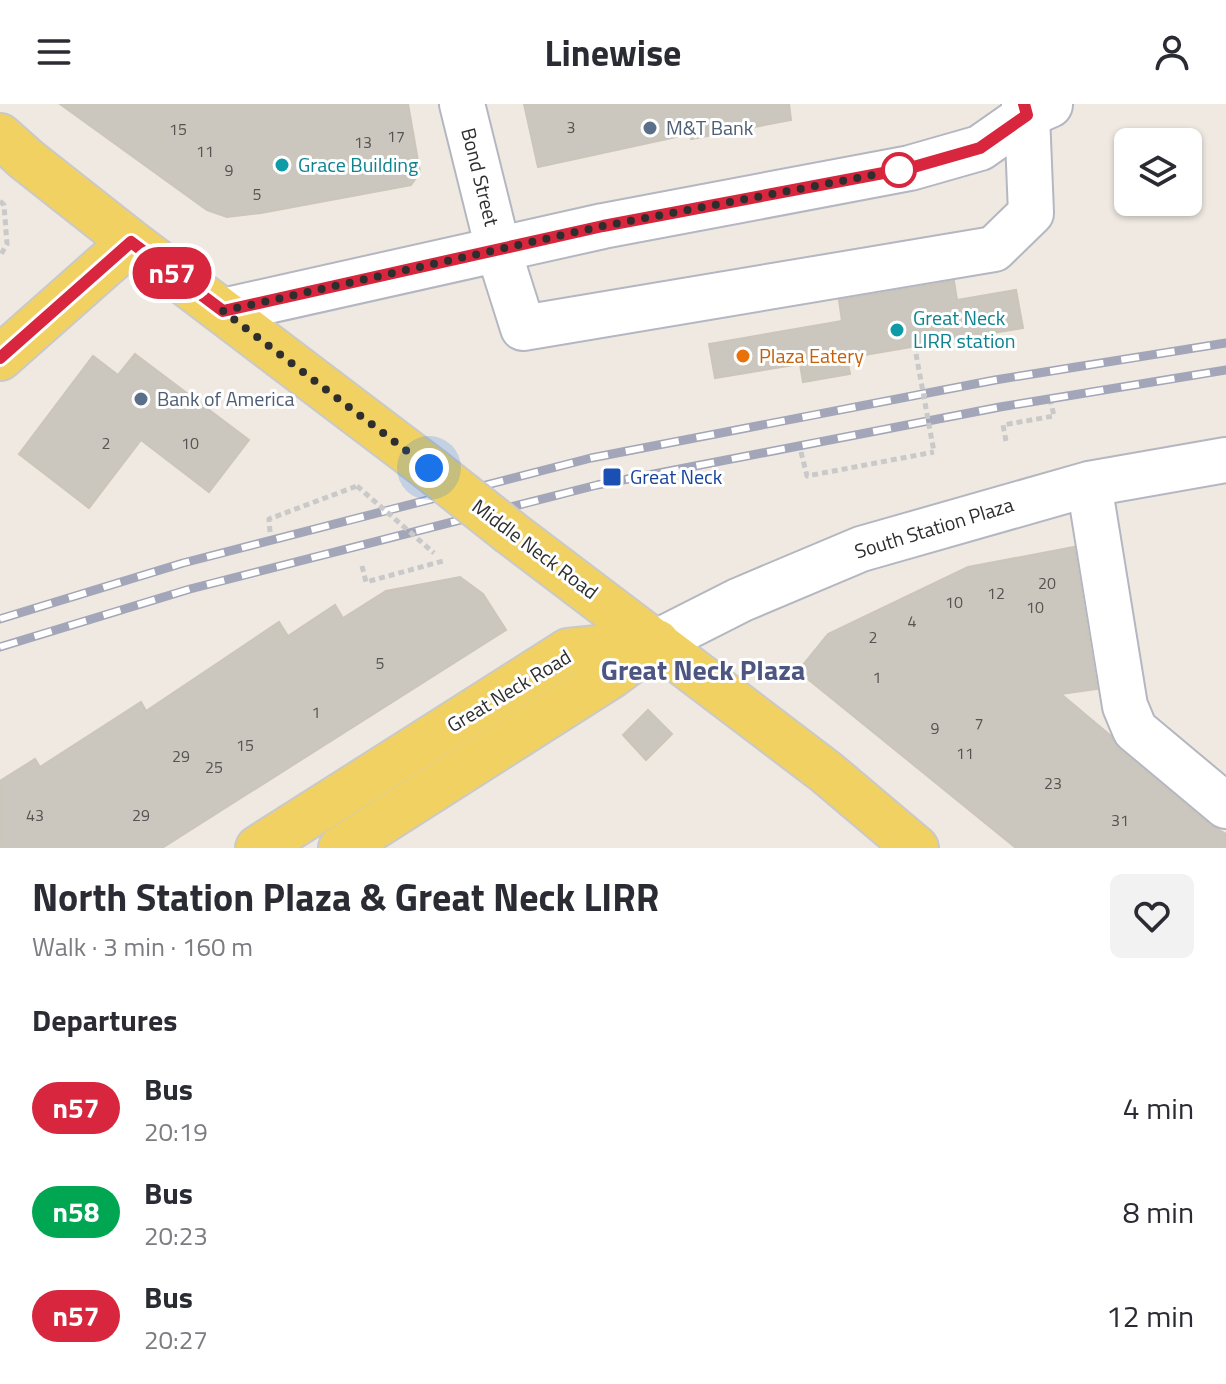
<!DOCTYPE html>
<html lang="en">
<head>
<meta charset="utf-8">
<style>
	:root { --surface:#fff; --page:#f2f2f3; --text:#2b2b33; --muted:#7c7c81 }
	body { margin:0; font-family:"Titillium Web",sans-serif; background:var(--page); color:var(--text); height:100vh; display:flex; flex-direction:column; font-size:30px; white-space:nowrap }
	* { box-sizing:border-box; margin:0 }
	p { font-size:26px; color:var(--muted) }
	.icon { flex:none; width:44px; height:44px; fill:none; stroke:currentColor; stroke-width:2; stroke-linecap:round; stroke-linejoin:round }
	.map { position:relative; height:744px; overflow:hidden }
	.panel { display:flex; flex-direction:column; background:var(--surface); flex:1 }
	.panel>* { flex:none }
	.badge { padding:0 16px; border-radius:26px; font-size:28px; line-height:52px }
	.buttons { position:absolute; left:1114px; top:24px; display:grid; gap:16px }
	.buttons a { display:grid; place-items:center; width:88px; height:88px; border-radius:12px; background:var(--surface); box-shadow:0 2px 6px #0004; font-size:40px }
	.you { position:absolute; width:40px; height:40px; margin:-20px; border:6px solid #fff; border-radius:50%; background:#1a73e8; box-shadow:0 0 0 12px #1a73e833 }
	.map>.badge { position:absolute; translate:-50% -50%; box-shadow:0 0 0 4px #fff }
	h2 { padding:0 32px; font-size:30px; line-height:72px }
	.round { display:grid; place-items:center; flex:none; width:84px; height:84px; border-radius:12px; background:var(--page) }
	.summary { display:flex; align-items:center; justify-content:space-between; height:136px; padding:0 32px }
	h1 { font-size:38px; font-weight:700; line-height:60px }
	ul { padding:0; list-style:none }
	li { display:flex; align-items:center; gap:24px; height:104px; padding:0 32px }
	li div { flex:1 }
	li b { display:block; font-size:30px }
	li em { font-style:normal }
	li .badge { min-width:88px; font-weight:700; text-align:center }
	header { display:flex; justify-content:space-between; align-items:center; height:104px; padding:0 32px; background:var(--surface); font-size:36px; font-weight:700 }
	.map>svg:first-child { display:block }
</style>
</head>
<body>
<header><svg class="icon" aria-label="menu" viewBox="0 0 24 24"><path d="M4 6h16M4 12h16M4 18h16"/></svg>Linewise<svg class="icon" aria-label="person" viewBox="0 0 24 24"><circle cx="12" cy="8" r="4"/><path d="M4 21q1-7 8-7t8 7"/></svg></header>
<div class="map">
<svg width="1226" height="744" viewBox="0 0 1226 744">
	<rect width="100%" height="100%" fill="#efe9e1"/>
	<!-- building -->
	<path fill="#cbc7bf" stroke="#cbc5ba" stroke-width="2" d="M 60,0 L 408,0 L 420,68 L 411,81 L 261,109 L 227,113 L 207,106 Z
		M 524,0 L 789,0 L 791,16 L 691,35 L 690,30 L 538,63 Z
		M 954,177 L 957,196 L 1016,186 L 1023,224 L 847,254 L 850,270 L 803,278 L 800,260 L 715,274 L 709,240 L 842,217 L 839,196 Z
		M 135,250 L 249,336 L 209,388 L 141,336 L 89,404 L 19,350 L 93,252 L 118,271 Z
		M 1074,443 L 1097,585 L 1061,590 L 1111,632 L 1119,645 L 1210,721 L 1226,730 L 1226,744 L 1016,744 L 798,567 L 828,530 L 968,463 Z
		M 460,473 L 483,490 L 506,526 L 162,744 L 0,744 L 0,677 L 35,655 L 40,663 L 141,598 L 146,607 L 279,518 L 288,532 L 335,501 L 343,514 L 386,487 Z
		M 648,606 L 672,630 L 646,656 L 623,631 Z"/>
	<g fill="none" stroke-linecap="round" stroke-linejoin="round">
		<!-- minor casing -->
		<g stroke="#b4b7c1" stroke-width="48">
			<path id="minor" d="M 462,0 L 498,145 L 523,224 L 994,145 L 1031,109 L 1027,11 L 1024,0
				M 223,207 L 603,122 L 910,64 L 980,44 L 1027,11 L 1050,1
				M 1089,380 L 1125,602 L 1135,626 L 1226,702
				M 657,538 L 740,496 L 861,445 L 1089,380 L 1226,356"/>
		</g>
		<!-- major casing -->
		<g stroke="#c9c9c9" stroke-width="48">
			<path id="major" d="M 0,32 L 27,56 L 131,138 L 429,364
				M 0,254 L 131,138
				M 511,429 L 826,668 L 916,744
				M 258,744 L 568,547 L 657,538
				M 341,744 L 611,572 L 657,538"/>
		</g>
		<!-- path -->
		<path stroke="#c9c9c9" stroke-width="5" stroke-dasharray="6 4" stroke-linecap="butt" d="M 0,97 L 4,101 L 7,140 L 0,152
			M 1006,337 L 1003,321 L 1054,312 L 1051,299
			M 801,348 L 807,372 L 934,348
			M 270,428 L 269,415 L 357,382
			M 362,462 L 366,478 L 443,457"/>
		<!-- minor -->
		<use href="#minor" stroke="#fff" stroke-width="44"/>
		<!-- major -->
		<use href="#major" stroke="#f2d163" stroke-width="44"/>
		<!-- rail casing -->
		<g stroke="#a3a6b8" stroke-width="9">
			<path id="rail" d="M 0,515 L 183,459 L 591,354 L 995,276 L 1226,239
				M 0,543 L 190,485 L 597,381 L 1000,303 L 1226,266"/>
		</g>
		<!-- rail -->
		<use href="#rail" stroke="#fff" stroke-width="6" stroke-dasharray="18" stroke-linecap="butt"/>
		<!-- major-bridge casing -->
		<g stroke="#c9c9c9" stroke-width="48" stroke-linecap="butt">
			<path id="major-bridge" d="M 429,364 L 511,429"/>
		</g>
		<!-- path-bridge -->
		<path stroke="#c9c9c9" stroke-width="5" stroke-dasharray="6 4" stroke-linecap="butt" d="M 916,250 L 934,348
			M 357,382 L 434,449"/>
		<!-- major-bridge -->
		<use href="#major-bridge" stroke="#f2d163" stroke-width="44"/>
	</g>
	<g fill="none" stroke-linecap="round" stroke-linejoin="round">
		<!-- line casing -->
		<g stroke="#fff" stroke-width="18">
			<path id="line" d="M 0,254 L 131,138 L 223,207 L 603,122 L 910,64 L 980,44 L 1027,11 L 1024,0"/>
		</g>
		<!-- line -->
		<use href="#line" stroke="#d7263d" stroke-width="12"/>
		<!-- walk -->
		<path stroke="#2e2e2e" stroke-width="8" stroke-dasharray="0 14.4" d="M 429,364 L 223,207 L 603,122 L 910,64 L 899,66"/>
	</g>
	<!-- markers -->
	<g fill="#5c6f8a" stroke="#fff" stroke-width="3">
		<circle cx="650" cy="24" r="8"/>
		<circle cx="141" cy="295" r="8"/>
	</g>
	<g fill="#0f9aa8" stroke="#fff" stroke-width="3">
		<circle cx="282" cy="61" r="8"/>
		<circle cx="897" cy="226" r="8"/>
	</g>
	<circle fill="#fff" stroke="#d7263d" stroke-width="4" cx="899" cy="66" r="16"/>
	<circle fill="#e8710a" stroke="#fff" stroke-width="3" cx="743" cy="252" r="8"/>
	<rect fill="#1a4fb4" stroke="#fff" stroke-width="3" x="602" y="363" width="20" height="20" rx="4"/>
	<g text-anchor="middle" stroke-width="6" stroke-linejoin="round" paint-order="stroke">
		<!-- number labels -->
		<g font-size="16" fill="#555452">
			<text x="571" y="29">3</text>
			<text x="178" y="31">15</text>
			<text x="396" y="38">17</text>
			<text x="363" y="44">13</text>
			<text x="205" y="53">11</text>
			<text x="229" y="72">9</text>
			<text x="257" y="96">5</text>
			<text x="106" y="345">2</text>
			<text x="190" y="345">10</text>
			<text x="1047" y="485">20</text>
			<text x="996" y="495">12</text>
			<text x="954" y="504">10</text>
			<text x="1035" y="509">10</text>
			<text x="912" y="523">4</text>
			<text x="873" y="539">2</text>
			<text x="380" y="565">5</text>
			<text x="877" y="579">1</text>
			<text x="316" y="614">1</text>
			<text x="979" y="625">7</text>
			<text x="935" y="630">9</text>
			<text x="245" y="647">15</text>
			<text x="965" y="655">11</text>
			<text x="181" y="658">29</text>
			<text x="214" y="669">25</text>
			<text x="1053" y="685">23</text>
			<text x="35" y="717">43</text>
			<text x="141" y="717">29</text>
			<text x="1120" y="722">31</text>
		</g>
		<!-- service labels -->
		<g font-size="20" fill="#4e5e75" stroke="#fff" text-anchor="start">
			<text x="666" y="31">M&amp;T Bank</text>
			<text x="157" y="302">Bank of America</text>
		</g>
		<!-- culture labels -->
		<g font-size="20" fill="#0d838f" stroke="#fff" text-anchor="start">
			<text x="298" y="68">Grace Building</text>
			<text x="913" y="221">Great Neck<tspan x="913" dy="23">LIRR station</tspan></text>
		</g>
		<!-- street labels -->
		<g font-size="20" fill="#2e2e2e" stroke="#fff">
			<text transform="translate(480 73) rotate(76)" y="7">Bond Street</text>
			<text transform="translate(934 424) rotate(-17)" y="7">South Station Plaza</text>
			<text transform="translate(535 445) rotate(37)" y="7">Middle Neck Road</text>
			<text transform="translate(509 587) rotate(-31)" y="7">Great Neck Road</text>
		</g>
		<!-- food labels -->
		<g font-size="20" fill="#c56008" stroke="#fff" text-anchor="start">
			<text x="759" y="259">Plaza Eatery</text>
		</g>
		<!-- transit labels -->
		<g font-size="20" fill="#164399" stroke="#fff" text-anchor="start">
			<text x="630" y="380">Great Neck</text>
		</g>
		<!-- district labels -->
		<g font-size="28" font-weight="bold" fill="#4d5680" stroke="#fff">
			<text x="703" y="576">Great Neck Plaza</text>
		</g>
	</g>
</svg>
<div class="buttons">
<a><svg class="icon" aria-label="layers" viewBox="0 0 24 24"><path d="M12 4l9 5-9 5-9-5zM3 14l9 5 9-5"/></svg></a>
</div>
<div class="you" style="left:429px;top:364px"></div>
<b class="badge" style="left:172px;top:169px;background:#d7263d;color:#fff">n57</b>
</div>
<section class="panel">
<div class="summary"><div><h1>North Station Plaza &amp; Great Neck LIRR</h1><p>Walk · 3 min · 160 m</p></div><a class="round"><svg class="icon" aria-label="heart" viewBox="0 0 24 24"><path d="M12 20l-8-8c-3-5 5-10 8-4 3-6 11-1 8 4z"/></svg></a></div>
<h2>Departures</h2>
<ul>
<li><span class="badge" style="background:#d7263d;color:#fff">n57</span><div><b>Bus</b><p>20:19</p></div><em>4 min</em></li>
<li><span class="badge" style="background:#00a651;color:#fff">n58</span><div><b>Bus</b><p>20:23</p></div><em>8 min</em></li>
<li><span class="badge" style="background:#d7263d;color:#fff">n57</span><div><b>Bus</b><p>20:27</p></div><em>12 min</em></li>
</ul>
</section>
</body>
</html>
